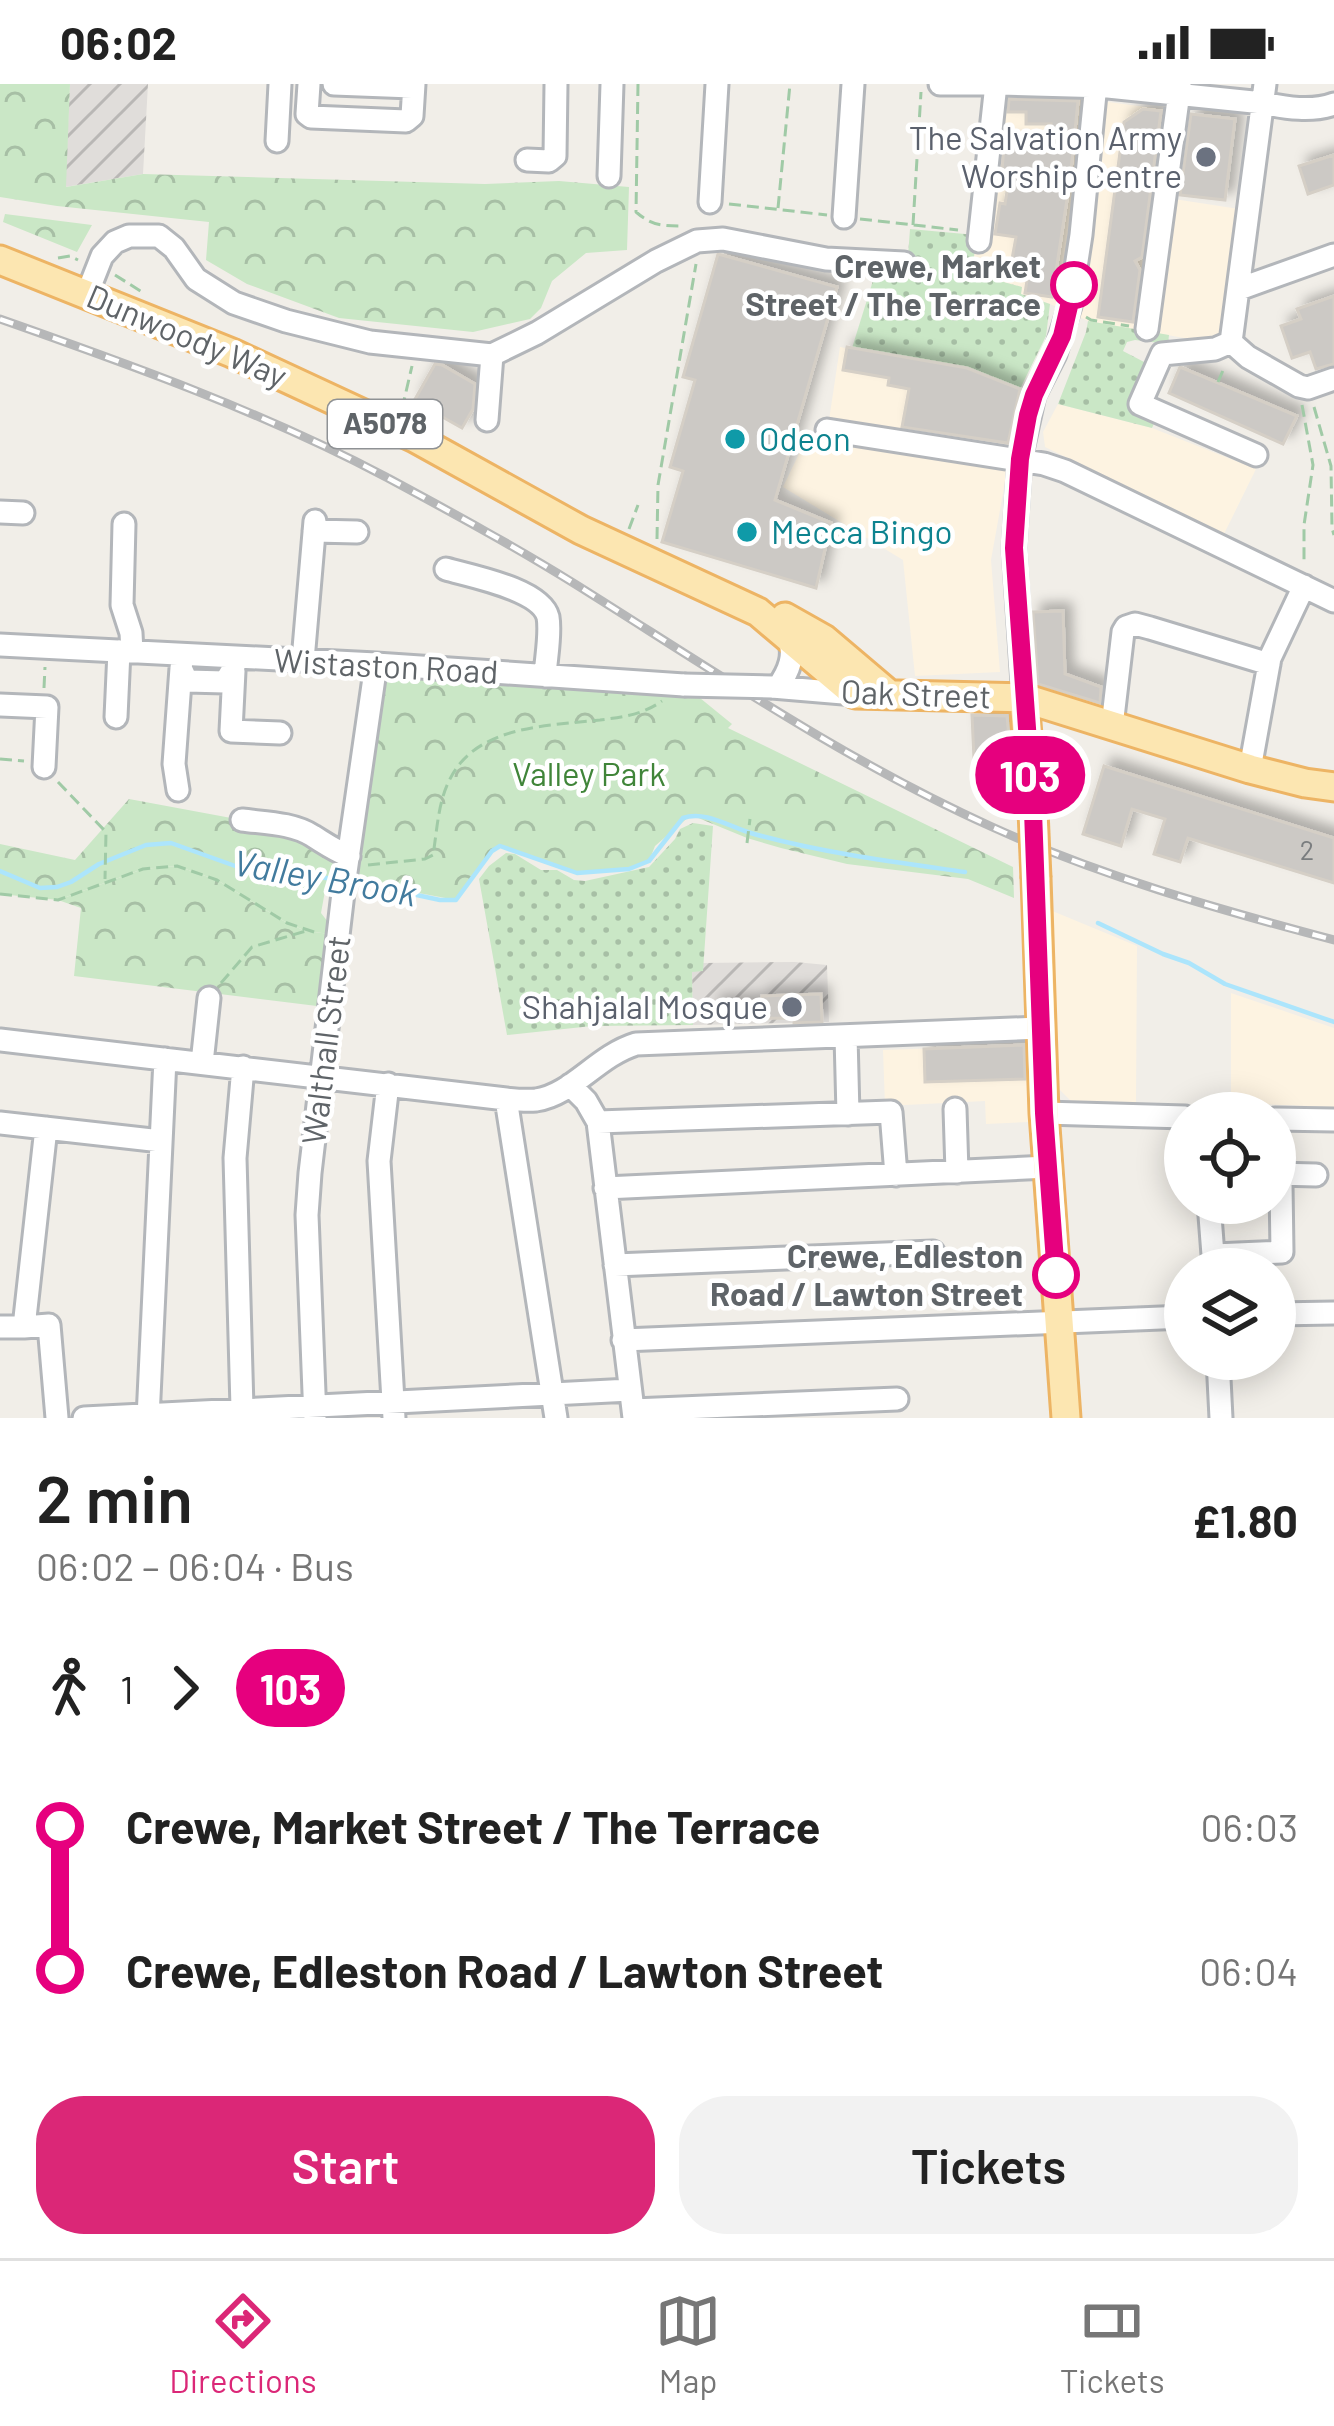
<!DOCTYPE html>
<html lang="en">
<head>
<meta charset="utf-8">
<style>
	:root { --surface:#fff; --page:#f2f2f2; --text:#222; --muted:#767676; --line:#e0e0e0; --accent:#db2777 }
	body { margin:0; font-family:Barlow,sans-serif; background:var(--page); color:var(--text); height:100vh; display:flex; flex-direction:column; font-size:45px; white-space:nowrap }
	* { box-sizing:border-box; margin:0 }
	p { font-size:39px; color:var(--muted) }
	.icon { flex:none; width:66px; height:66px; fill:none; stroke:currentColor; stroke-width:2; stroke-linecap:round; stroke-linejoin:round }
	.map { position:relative; height:1334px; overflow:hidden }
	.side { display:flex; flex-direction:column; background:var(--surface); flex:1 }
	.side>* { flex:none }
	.badge { padding:0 24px; border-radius:39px; font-size:42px; line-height:78px }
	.buttons { position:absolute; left:1164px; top:1008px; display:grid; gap:24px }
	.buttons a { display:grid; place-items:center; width:132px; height:132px; border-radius:50%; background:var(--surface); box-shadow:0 6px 30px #0003; font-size:60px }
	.map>.badge { position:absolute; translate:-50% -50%; box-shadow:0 0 0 6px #fff }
	.legs { display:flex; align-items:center; gap:18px; height:132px; padding:0 36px; font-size:39px }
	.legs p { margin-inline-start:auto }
	.head { display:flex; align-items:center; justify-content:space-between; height:204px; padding:0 36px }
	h1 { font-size:66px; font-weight:600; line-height:90px }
	.button { display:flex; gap:24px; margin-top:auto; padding:24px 36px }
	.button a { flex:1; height:138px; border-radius:48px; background:var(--accent); color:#fff; font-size:48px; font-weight:600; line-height:138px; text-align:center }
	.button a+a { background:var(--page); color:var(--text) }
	ul { padding:0 36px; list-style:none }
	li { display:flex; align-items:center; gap:42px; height:144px; font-size:45px }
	li i { display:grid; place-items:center; width:18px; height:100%; margin:0 15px; background:currentColor }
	li i::after { content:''; width:30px; height:30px; margin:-15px; border:9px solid; border-radius:50%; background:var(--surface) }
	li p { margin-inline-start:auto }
	li:first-child i { background:linear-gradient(#0000 50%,currentColor 0) }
	li:last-child i { background:linear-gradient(currentColor 50%,#0000 0) }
	.status { display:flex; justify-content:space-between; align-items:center; height:84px; padding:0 60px; background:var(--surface); direction:ltr }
	.status svg { height:33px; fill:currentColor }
	.tabs { display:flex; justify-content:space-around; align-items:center; height:168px; border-top:3px solid var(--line); background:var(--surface); font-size:33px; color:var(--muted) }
	.tabs a { display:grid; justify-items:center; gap:6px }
	.tabs .selected { color:var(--accent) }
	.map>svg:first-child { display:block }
</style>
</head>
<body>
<div class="status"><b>06:02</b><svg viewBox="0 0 49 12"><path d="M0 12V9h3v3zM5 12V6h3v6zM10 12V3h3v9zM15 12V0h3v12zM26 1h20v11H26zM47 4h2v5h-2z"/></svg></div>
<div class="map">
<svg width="1334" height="1334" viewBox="0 0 1334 1334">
	<defs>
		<pattern id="industrial-furrows" width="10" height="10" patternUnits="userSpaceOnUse" patternTransform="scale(3)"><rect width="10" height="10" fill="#e0ddda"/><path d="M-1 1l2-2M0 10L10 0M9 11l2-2" fill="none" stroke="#b9b7b5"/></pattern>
		<pattern id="grass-dots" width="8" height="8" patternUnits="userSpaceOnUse" patternTransform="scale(3)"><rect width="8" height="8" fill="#cae7c6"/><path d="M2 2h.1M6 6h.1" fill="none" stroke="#a7bfa5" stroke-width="1.8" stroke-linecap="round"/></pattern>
		<pattern id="forest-crowns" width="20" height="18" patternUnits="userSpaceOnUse" patternTransform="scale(3)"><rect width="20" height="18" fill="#cae7c6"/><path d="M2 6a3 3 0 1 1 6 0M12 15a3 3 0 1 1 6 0" fill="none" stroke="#a7bfa5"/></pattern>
		<filter id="shadow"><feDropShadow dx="8" dy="-8" stdDeviation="6" flood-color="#0004"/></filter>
	</defs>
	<rect width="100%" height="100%" fill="#f1eee8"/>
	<!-- commercial -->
	<path fill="#fdf3e1" d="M 1011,13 L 1078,14 L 1184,28 L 1174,115 L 1239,125 L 1225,243 L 1218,260 L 1088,237 L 1050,220 L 1021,210 L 1022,203 L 992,195 L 973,185 L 987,15 Z
		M 840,263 L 967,284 L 1020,305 L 1012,364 L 945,355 L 951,318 L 909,309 L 901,345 L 829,336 Z
		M 1058,320 L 1152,344 L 1256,385 L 1224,450 L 1045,363 L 1043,348 Z
		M 809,349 L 1003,380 L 1007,387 L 991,476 L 1000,588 L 915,592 L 903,476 L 783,403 Z
		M 1050,826 L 1137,862 L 1136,1018 L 1071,1017 L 1057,1003 Z
		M 1231,909 L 1334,944 L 1334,1023 L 1231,1019 Z
		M 1025,961 L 1029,1038 L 986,1040 L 985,1017 L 885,1022 L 883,966 Z"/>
	<!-- industrial -->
	<path fill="url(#industrial-furrows)" d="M 70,0 L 148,0 L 143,90 L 65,103 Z
		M 795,878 L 827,881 L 829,938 L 693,941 L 692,887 L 703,887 L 703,879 Z"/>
	<!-- grass -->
	<path fill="url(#grass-dots)" d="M 910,145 L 976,151 L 973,185 L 992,190 L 993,195 L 1022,203 L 1021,210 L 1050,220 L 1046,252 L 1020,305 L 967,284 L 852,264 L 876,187 L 907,186 Z
		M 1088,237 L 1169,251 L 1168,260 L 1135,256 L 1127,258 L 1123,267 L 1146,279 L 1148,285 L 1129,325 L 1155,337 L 1152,344 L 1058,320 L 1086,248 Z
		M 693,739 L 713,742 L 703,887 L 692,888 L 693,941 L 592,942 L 507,951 L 479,795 L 489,782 L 506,769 L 515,770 L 541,786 L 557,786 L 574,796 L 585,797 L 649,783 L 675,755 L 680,745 Z"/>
	<!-- forest -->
	<path fill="url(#forest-crowns)" d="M 0,0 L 70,0 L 66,103 L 143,90 L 485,100 L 559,97 L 629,103 L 627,166 L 586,169 L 552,197 L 541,224 L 530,235 L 473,248 L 339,234 L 247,200 L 206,176 L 209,138 L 57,122 L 0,113 Z
		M 5,130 L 92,141 L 77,168 L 3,138 Z
		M 376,580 L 684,601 L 732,640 L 728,644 L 1013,783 L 1014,814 L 968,795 L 847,780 L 781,764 L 747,754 L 691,731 L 655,762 L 649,777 L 629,785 L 577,789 L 500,762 L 492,767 L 456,816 L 360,798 L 347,788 L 340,795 L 238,783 L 166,759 L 150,759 L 99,780 L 71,798 L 57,803 L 40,804 L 0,787 L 0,760 L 75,776 L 129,715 L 242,736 L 349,771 Z
		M 177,782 L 217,796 L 287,839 L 306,847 L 338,851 L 325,923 L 74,892 L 81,824 L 58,816 L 143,785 Z"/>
	<!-- park -->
	<path fill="#cae7c6" d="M 166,759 L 238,783 L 289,791 L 340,795 L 325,807 L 321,829 L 338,851 L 306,847 L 287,839 L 217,796 L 177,782 L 143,785 L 58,816 L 0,810 L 0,787 C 12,792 24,799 37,802 C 62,809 79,790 100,779 C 121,769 143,761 166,759 Z"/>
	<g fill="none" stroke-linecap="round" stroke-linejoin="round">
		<!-- stream -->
		<path stroke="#ace5fc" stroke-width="4.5" d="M 0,787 L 40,804 L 57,803 L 71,798 L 99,780 L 146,761 L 171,759 L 238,783 L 289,791 L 339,795
			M 351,797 L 440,816 L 456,816 L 492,767 L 500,762 L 577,789 L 629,785 L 649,777 L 683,734 C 706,726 731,744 754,750 C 823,769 894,778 965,788
			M 1098,839 L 1163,870 L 1189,879 L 1225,900 L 1334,938"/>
	</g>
	<!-- building -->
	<path fill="#ccc9c5" stroke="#d5cfc6" stroke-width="3" filter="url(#shadow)" d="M 1009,15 L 1078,17 L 1070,96 L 1052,213 L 1025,209 L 1030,178 L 1012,175 L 1016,153 L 995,150 L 1000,119 L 1005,120 L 1010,88 L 1002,87 L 1004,62 L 1048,68 L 1051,40 L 1026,40 L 1026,28 L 1008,28 Z
		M 1143,25 L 1161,27 L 1142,173 L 1135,177 L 1140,186 L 1133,238 L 1098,233 L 1124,38 Z
		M 1191,30 L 1235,35 L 1225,116 L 1180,111 Z
		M 1334,71 L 1334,101 L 1308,110 L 1299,82 Z
		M 718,170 L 837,203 L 775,416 L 831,439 L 816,504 L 662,458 L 683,387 L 670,383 L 695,296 L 683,293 Z
		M 1334,212 L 1334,280 L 1316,285 L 1310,268 L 1292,274 L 1281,242 L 1301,235 L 1297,225 Z
		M 847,263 L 967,284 L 1020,305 L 1008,359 L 902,343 L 909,305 L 888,301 L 889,294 L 843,286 Z
		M 435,280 L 442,281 L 475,300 L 473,325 L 462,344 L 414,317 Z
		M 1180,283 L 1297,332 L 1283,360 L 1169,309 Z
		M 1063,527 L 1065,590 L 1101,603 L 1100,619 L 1038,600 L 1033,528 Z
		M 972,631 L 1007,632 L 1012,689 L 974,675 Z
		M 1104,682 L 1334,754 L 1334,799 L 1188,754 L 1180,778 L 1154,770 L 1165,735 L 1132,725 L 1121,762 L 1083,750 Z
		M 821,910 L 822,938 L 794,939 L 794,934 L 713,935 L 713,920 L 762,918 L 762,912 Z
		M 1024,961 L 1025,995 L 925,998 L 924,965 Z"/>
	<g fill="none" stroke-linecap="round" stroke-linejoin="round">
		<!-- minor casing -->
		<g stroke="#b3b6ba" stroke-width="27">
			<path id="minor" d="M 309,0 L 307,30 L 311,33 L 406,37 L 412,32 L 414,0
				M 334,0 L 412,3
				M 940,0 L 990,0
				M 1000,0 L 1108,3 L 1263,19 C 1286,24 1312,28 1334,20
				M 1265,0 L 1231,258 L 1248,273 L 1299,302 L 1308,304 L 1334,295
				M 277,57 L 280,0
				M 527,76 L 549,77 L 555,72 L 556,0
				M 609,92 L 612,0
				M 710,118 L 717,0
				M 844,133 L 853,0
				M 979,157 L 996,0
				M 1239,205 L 1334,171
				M 87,210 L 102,172 L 115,158 L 129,152 L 159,152 L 174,164 L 196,195 L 234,219 L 286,237 L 370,258 L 492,271 L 537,249 L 656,177 L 697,157 L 723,155 L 826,175 L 904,179
				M 1147,245 L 1180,1
				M 1231,258 L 1215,265 L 1162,270 L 1140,320 L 1256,371
				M 487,336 L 492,271
				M 827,346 L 1044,380 L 1065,387 L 1334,517
				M 0,428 L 23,429
				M 124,440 L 122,521 L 131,549 L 132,568
				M 314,447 L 357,448
				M 446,485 C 470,492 541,505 548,533 C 551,550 546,574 545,592
				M 0,561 L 376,580 L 684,601
				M 303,576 L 315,437
				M 182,577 L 181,584 L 187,597 L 225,598 L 234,583
				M 234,587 L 231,647 L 280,649
				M 772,603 L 855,610
				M 778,603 C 789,587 796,571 788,552
				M 1024,614 L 1014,464 L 1020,375 L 1034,311 L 1055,270 L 1070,222 L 1081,151 L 1096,0
				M 0,621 L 47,623 L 44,683
				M 116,633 L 119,567
				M 1112,642 L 1123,548 L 1126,543 L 1135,540 L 1150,544 L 1269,580
				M 1250,685 L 1270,574 L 1304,502
				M 178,706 L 174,680 L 181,584
				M 242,736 C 265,739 293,739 313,752 C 326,760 334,766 349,772
				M 846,952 L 848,1030
				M 0,956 L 506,1015 C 516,1016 526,1017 536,1016 C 572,1011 597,972 636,960 L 1040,944
				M 202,979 L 209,914
				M 388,1000 L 379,1077 L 394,1334
				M 570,1001 L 586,1017 L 598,1038 L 634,1334
				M 506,1015 L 556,1334
				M 955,1025 L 957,1088
				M 1044,1029 L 1185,1033
				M 1275,1035 L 1334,1036
				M 598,1038 L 891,1028 L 896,1091
				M 0,1039 L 161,1057
				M 1275,1090 L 1316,1091
				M 605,1104 L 1048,1083
				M 1209,1119 L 1214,1184
				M 1214,1171 L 1282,1168 L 1281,1100
				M 615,1181 L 933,1168
				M 1275,1230 L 1334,1229
				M 0,1243 L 24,1243 L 46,1044
				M 24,1243 L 49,1241 L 57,1334
				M 623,1256 L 1185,1233
				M 1218,1275 L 1221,1334
				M 242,1324 L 235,1074 L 243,983
				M 633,1326 L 897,1315
				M 84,1334 L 630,1306
				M 148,1334 L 165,975
				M 315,1334 L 307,1131 L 310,1089 L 343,809 L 376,580"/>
		</g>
		<!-- major casing -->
		<g stroke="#edb464" stroke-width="33">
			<path id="major" d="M 0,176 L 232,269 L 415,354 L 581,446 L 758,528 L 855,610 L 1024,614 L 1250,685 L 1305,699 L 1334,703
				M 785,533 L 824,555 L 890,611
				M 1024,614 L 1033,727
				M 1036,794 L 1044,1029 L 1066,1334"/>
		</g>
		<!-- path -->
		<path stroke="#a0caa6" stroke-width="3" stroke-dasharray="12 6" stroke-linecap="butt" d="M 638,0 L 636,128 C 651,141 661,142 681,142
			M 729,120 L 827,131
			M 778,124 L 790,0
			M 860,135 L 958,146
			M 913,141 L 921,8
			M 58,174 L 70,172 L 78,176
			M 115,191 L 142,208
			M 1086,233 L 1091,236 L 1129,242
			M 1218,298 L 1224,284
			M 1302,321 L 1313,381 L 1304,441 L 1304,478
			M 1314,323 L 1331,382 L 1332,444 L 1334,451
			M 402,325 L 412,282
			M 629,445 L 638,421
			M 657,455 L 658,401 L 696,180
			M 44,604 L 45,583
			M 0,675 L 24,677
			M 58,698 L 106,748 L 105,795
			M 747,759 L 750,735
			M 368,781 L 425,775 L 433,771 C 437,747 438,719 449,697 C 475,641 547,642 600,636 C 623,633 642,631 662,617
			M 0,810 L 58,816 L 143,785 L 177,782 L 217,796 L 287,839 L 317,849
			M 221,899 L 252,863 L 306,847"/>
		<!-- minor -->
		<use href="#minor" stroke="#fff" stroke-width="21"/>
		<!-- major -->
		<use href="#major" stroke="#fce6b1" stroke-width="27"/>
		<!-- rail casing -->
		<g stroke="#b6b7b8" stroke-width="9">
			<path id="rail" d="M 0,235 C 131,281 263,328 386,393 C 449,427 514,462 575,500 C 711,585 844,676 990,742 C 1100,792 1217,825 1334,856"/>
		</g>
		<!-- rail -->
		<use href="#rail" stroke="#fff" stroke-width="4.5" stroke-dasharray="14" stroke-linecap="butt"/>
		<!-- minor-bridge casing -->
		<g stroke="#b3b6ba" stroke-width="27" stroke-linecap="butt">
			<path id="minor-bridge" d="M 684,601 L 772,603"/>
		</g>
		<!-- major-bridge casing -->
		<g stroke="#edb464" stroke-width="33" stroke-linecap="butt">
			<path id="major-bridge" d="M 1033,727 L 1036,794"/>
		</g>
		<!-- minor-bridge -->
		<use href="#minor-bridge" stroke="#fff" stroke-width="21"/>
		<!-- major-bridge -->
		<use href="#major-bridge" stroke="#fce6b1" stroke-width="27"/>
	</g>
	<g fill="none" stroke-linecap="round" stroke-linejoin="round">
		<!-- line-1 casing -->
		<g stroke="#fff" stroke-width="27">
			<path id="line-1" d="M 1056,1191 L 1044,1029 L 1033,727 L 1014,464 L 1020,375 L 1028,331 L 1034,311 L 1062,252 L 1074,201"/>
		</g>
		<!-- line-1 -->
		<use href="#line-1" stroke="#e6007e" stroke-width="18"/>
	</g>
	<!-- markers -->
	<g fill="#6b7280" stroke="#fff" stroke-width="4.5">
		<circle cx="1206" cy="73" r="12"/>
		<circle cx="792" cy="923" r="12"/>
	</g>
	<g fill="#fff" stroke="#e6007e" stroke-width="6">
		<circle cx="1074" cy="201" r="21"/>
		<circle cx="1056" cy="1191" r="21"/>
	</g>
	<g fill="#0f9aa8" stroke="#fff" stroke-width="4.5">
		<circle cx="735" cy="355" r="12"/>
		<circle cx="747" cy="448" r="12"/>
	</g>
	<g text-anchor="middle" stroke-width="9" stroke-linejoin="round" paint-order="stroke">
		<!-- number labels -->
		<g font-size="27" fill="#7a7d7f">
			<text x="1307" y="776">2</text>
		</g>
		<!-- shield labels -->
		<rect fill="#fff" stroke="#8f9295" stroke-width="3" x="328" y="316" width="114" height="48" rx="9"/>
		<g font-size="30" font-weight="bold" fill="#5f6468">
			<text x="385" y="350">A5078</text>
		</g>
		<!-- worship labels -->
		<g font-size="33" fill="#5b616d" stroke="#fff" text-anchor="end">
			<text x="1182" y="66">The Salvation Army<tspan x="1182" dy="38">Worship Centre</tspan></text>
			<text x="768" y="935">Shahjalal Mosque</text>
		</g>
		<!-- stop labels -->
		<g font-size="33" font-weight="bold" fill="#5f6468" stroke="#fff" text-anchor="end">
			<text x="1041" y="194">Crewe, Market<tspan x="1041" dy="38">Street / The Terrace</tspan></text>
			<text x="1023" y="1184">Crewe, Edleston<tspan x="1023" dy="38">Road / Lawton Street</tspan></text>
		</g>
		<!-- street labels -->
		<g font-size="33" fill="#5f6468" stroke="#fff">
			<text transform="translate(187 252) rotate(23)" y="12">Dunwoody Way</text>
			<text transform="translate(386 582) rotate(3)" y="12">Wistaston Road</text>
			<text transform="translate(916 610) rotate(2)" y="12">Oak Street</text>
			<text transform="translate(326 956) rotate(-83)" y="12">Walthall Street</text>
		</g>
		<!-- culture labels -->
		<g font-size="33" fill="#0d838f" stroke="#fff" text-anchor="start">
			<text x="759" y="367">Odeon</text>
			<text x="771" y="460">Mecca Bingo</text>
		</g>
		<!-- park labels -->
		<g font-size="33" fill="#408539" stroke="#fff">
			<text x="589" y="702">Valley Park</text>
		</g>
		<!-- water labels -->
		<g font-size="36" font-style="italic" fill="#427b9e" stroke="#fff">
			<text transform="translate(325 794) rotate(10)" y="13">Valley Brook</text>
		</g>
	</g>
</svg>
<div class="buttons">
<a><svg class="icon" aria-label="locate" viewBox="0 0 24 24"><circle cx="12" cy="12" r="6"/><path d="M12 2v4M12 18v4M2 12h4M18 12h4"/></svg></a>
<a><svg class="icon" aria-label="layers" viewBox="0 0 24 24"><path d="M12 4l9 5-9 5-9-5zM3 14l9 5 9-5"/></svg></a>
</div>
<b class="badge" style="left:1030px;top:691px;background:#e6007e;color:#fff">103</b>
</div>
<section class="side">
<div class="head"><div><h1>2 min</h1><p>06:02 – 06:04 · Bus</p></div><b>£1.80</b></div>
<div class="legs"><svg class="icon" aria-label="walk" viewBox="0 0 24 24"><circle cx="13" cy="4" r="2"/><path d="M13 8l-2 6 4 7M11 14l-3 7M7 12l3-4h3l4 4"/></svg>1<svg class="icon" aria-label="forward" viewBox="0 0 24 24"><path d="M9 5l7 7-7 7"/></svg><b class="badge" style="background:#e6007e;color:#fff">103</b></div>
<ul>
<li><i style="color:#e6007e"></i><b>Crewe, Market Street / The Terrace</b><p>06:03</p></li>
<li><i style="color:#e6007e"></i><b>Crewe, Edleston Road / Lawton Street</b><p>06:04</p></li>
</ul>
<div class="button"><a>Start</a><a>Tickets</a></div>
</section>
<nav class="tabs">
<a class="selected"><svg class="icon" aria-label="directions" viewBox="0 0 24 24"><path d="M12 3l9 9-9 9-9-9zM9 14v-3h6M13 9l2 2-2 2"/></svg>Directions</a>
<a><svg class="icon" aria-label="map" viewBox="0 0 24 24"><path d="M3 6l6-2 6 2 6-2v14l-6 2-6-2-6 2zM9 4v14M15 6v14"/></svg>Map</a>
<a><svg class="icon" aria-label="tickets" viewBox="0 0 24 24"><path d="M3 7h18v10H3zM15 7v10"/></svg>Tickets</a>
</nav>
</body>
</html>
